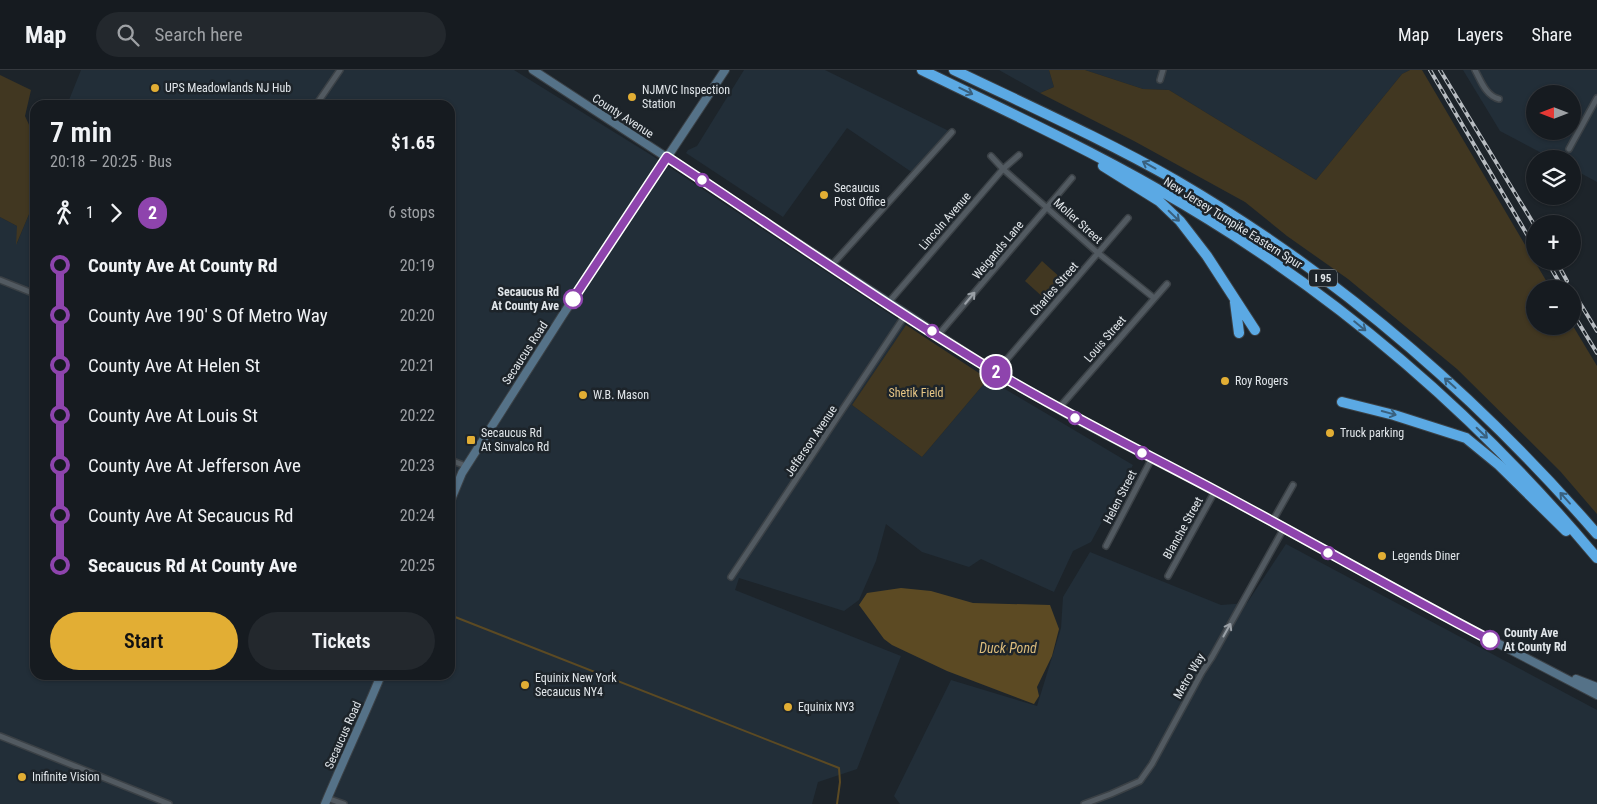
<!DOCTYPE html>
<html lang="en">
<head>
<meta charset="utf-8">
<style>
	:root { --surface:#161b20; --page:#23282d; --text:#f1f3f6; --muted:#9ea1a5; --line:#35393e; --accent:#e2ae34 }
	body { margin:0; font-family:"Roboto Condensed",sans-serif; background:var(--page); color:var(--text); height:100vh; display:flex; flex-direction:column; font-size:19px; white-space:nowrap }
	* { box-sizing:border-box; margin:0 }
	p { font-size:16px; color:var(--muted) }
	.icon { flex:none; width:28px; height:28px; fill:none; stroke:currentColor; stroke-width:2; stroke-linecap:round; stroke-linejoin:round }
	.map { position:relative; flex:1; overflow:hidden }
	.side { position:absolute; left:30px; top:30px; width:425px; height:580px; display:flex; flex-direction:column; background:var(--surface); border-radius:15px; box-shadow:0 1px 4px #0004,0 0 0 1px var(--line) }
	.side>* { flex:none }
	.badge { padding:0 10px; border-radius:16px; font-size:18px; line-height:32px }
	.needle { width:32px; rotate:270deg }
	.buttons { position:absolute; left:1526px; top:15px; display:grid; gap:10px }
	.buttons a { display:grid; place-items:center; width:55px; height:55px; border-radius:50%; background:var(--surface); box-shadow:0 1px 4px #0004,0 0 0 1px var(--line); font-size:25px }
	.map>.badge { position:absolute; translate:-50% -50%; box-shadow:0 0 0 2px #fff }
	.legs { display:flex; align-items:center; gap:8px; height:55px; padding:0 20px; font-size:16px }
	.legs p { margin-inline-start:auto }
	.summary { display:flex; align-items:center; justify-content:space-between; height:85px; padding:0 20px }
	h1 { font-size:28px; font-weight:600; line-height:38px }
	.primary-button { display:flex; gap:10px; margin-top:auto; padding:10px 20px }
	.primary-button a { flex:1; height:58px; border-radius:30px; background:var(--accent); color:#111; font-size:20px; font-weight:600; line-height:58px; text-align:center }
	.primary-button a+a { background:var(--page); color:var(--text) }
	ul { padding:0 20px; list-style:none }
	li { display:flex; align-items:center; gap:18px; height:50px; font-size:19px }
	li i { display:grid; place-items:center; width:8px; height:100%; margin:0 6px; background:currentColor }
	li i::after { content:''; width:12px; height:12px; margin:-6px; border:4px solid; border-radius:50%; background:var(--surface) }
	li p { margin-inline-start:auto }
	li:first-child i { background:linear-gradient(#0000 50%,currentColor 0) }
	li:last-child i { background:linear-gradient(currentColor 50%,#0000 0) }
	header { display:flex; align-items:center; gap:30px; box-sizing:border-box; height:70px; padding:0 25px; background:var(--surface); border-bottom:1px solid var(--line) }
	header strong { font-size:24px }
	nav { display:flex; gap:28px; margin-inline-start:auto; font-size:18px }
	.search { width:350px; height:45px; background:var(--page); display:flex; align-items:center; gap:12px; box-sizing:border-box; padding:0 18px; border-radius:28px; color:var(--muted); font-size:19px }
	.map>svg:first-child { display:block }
</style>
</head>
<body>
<header>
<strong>Map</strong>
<div class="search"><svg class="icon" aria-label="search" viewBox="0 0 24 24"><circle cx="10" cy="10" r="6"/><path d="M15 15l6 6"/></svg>Search here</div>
<nav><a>Map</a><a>Layers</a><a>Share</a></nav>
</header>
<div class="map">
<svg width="1597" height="734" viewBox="0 0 1597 734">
	<rect width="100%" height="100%" fill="#1d242a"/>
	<!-- built -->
	<path fill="#222e38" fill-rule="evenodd" d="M 81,0 L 514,0 L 651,85 L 906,255 L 852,335 L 922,387 L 988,309 L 1133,395 L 1091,472 L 1073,481 L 1054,522 L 981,489 L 969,497 L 922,482 L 886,454 L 876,491 L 859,530 L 844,541 L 739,508 L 735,520 L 901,586 L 857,699 L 818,712 L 812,734 L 0,734 L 0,147 L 17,156 L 17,173 L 35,130 L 35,605 L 450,605 L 450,35 L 67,35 Z
		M 744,0 L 825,0 L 951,62 L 913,103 L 847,58 L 783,147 L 686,83 L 688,80 L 697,76 Z
		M 999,0 L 1049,0 L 1054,17 L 1040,23 Z
		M 1085,0 L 1410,0 L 1402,4 L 1316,110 L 1169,20 L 1143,19 Z
		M 1463,0 L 1597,0 L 1597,112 L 1573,99 L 1572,89 L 1553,89 L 1500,61 ZM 1535,24 L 1572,24 L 1572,61 L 1535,61 Z
		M 1286,474 L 1597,640 L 1597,734 L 900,734 L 894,726 L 951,610 L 1037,636 L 1061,558 L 1063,527 L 1090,482 L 1221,535 L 1247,533 Z"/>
	<!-- green -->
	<path fill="#413721" d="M 1049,0 L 1085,0 L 1143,19 L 1169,20 L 1316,110 L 1402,4 L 1410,0 L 1422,0 L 1551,219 L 1535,219 L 1535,256 L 1573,256 L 1597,296 L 1597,444 L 1560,401 L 1457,299 L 1348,209 L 1287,166 L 1245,132 L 1134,71 L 1040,23 L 1054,17 Z
		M 0,5 L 31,20 L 25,46 L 35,68 L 35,130 L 16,175 L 17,156 L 0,147 Z
		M 1042,191 L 1063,210 L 1045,229 L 1025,211 Z
		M 906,255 L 988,309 L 922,387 L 852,335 Z"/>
	<!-- water -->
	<path fill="#5c4a23" d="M 901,518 L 931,521 L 973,533 L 1050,535 L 1059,559 L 1052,586 L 1037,617 L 1039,626 L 1034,634 L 947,601 L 892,575 L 884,569 L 859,535 L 867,523 Z"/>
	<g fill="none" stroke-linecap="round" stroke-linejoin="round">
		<!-- stream -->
		<path stroke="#5c4a23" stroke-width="2" d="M 450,545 L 839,698 L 840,712 L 837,734"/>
		<!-- minor casing -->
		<g stroke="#3b4146" stroke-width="8">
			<path id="minor" d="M 1475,0 C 1481,11 1486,26 1499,29
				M 1160,10 L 1163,0
				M 316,35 L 340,0
				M 1569,79 L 1597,28
				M 991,86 L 1003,99 L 1098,183 L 1154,228
				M 831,196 L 952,62
				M 0,210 L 35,224
				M 888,233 L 1003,99 L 1019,85
				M 938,265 L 1072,108
				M 996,302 L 1128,148
				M 1058,339 L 1167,214
				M 450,390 L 466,396
				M 1272,452 L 1293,415
				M 1106,476 L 1152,388
				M 1168,506 L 1215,421
				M 731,507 L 906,244
				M 0,666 L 169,734
				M 327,728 L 344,734
				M 1084,734 L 1111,724 L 1140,711 L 1152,694 L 1202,602 L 1212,587 L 1284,458"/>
		</g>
		<!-- secondary casing -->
		<g stroke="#3b4146" stroke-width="10">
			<path id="secondary" d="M 533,0 L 992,300 L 1072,347 L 1215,421 L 1457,552 L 1597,625
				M 450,432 L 462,403 L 564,243 L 725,0
				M 1576,609 L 1597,617
				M 325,734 C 343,691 363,649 381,605"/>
		</g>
		<!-- motorway casing -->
		<g stroke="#3b4146" stroke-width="12">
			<path id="motorway" d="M 922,0 C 1002,39 1082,76 1159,120 C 1326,215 1474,341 1597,488
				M 954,0 C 1029,36 1105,70 1177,111 C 1336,204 1476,325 1597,464
				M 1103,96 L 1159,131 L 1180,151 L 1207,186 L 1255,260
				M 1235,232 L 1239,263
				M 1342,332 L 1394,345 L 1466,368 L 1499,395 L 1566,461"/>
		</g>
		<!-- minor -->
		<use href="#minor" stroke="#525a61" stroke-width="5"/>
		<!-- secondary -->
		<use href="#secondary" stroke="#557288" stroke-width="8"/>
		<!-- motorway -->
		<use href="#motorway" stroke="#5ba9e4" stroke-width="10"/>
		<!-- rail casing -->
		<g stroke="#b7bcc1" stroke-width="4">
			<path id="rail" d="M 1430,0 L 1535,178
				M 1440,0 L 1535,156
				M 1547,191 L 1563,219
				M 1556,191 L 1567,211
				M 1572,220 L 1597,261
				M 1572,242 L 1597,283"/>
		</g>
		<!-- rail -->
		<use href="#rail" stroke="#1d242a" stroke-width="2" stroke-dasharray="5.5" stroke-linecap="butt"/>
	</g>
	<!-- one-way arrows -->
	<defs><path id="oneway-shaft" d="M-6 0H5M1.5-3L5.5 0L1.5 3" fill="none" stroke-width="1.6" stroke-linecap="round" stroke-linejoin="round" transform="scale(1.25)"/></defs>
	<g stroke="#39607e">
		<use href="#oneway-shaft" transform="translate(966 21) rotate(26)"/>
		<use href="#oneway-shaft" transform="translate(1149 95) rotate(-151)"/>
		<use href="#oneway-shaft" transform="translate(1174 146) rotate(44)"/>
		<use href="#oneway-shaft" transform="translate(1360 256) rotate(39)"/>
		<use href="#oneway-shaft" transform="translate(1450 313) rotate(-138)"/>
		<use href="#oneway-shaft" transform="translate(1389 343) rotate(15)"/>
		<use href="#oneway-shaft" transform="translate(1482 363) rotate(44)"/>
		<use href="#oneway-shaft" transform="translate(1565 428) rotate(-132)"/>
	</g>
	<g stroke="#9aa0a6">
		<use href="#oneway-shaft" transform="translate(970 228) rotate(-50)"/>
		<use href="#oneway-shaft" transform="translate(1227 560) rotate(-61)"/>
	</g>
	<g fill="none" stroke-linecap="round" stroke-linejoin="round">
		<!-- line-1 casing -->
		<g stroke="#fff" stroke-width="11">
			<path id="line-1" d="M 573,229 L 667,87 C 775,158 881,233 992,300 C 1065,344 1141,381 1216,421 C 1308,470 1398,522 1490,570"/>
		</g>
		<!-- line-1 -->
		<use href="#line-1" stroke="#8e44ad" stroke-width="8"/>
	</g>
	<!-- markers -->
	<g fill="#e2ae34" stroke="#1d242a" stroke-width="2">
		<circle cx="155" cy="18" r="5"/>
		<circle cx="632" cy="27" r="5"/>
		<circle cx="824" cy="125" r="5"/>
		<circle cx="1225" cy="311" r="5"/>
		<circle cx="583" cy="325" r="5"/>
		<circle cx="1330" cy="363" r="5"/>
		<rect x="466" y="365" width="10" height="10" rx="2.5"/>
		<circle cx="1382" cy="486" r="5"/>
		<circle cx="525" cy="615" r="5"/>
		<circle cx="788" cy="637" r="5"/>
		<circle cx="22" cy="707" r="5"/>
	</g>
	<g fill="#fff" stroke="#8e44ad" stroke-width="2.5">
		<circle cx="702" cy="110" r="6"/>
		<circle cx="573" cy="229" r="9"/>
		<circle cx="932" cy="261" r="6"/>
		<circle cx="1075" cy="348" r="6"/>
		<circle cx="1142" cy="383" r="6"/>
		<circle cx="1328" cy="483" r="6"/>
		<circle cx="1490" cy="570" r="9"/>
	</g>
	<g text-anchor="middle" stroke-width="5" stroke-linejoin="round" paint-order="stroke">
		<!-- shield labels -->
		<rect fill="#1d242a" stroke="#a6acb0" stroke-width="1" x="1309" y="199.5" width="28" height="17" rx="4"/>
		<g font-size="11" font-weight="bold" fill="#e1e6ea">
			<text x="1323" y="212">I 95</text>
		</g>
		<!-- poi labels -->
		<g font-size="12" fill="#e1e6ea" stroke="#1d242a" text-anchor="start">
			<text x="165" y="22">UPS Meadowlands NJ Hub</text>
			<text x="642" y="24">NJMVC Inspection<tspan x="642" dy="14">Station</tspan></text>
			<text x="834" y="122">Secaucus<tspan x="834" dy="14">Post Office</tspan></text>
			<text x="1235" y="315">Roy Rogers</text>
			<text x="593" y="329">W.B. Mason</text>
			<text x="481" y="367">Secaucus Rd<tspan x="481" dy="14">At Sinvalco Rd</tspan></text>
			<text x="1340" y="367">Truck parking</text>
			<text x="1392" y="490">Legends Diner</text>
			<text x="535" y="612">Equinix New York<tspan x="535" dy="14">Secaucus NY4</tspan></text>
			<text x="798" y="641">Equinix NY3</text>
			<text x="32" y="711">Inifinite Vision</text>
		</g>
		<!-- street labels -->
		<g font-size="12" fill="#e1e6ea" stroke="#1d242a">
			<text transform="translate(623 46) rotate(33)" y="4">County Avenue</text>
			<text transform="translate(945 151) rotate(-49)" y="4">Lincoln Avenue</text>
			<text transform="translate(1078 151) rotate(42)" y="4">Moller Street</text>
			<text transform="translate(1233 153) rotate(32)" y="4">New Jersey Turnpike Eastern Spur</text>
			<text transform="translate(998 180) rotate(-50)" y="4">Weigands Lane</text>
			<text transform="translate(1054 219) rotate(-49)" y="4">Charles Street</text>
			<text transform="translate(1105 269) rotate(-49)" y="4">Louis Street</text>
			<text transform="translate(525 283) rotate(-57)" y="4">Secaucus Road</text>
			<text transform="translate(811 371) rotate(-56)" y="4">Jefferson Avenue</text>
			<text transform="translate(1120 427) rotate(-63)" y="4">Helen Street</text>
			<text transform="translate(1183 458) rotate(-61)" y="4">Blanche Street</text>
			<text transform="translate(1189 606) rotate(-60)" y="4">Metro Way</text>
			<text transform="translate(343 665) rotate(-66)" y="4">Secaucus Road</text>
		</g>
		<!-- stop labels -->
		<g font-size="12" font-weight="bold" fill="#e1e6ea" stroke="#1d242a" text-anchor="end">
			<text x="559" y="226">Secaucus Rd<tspan x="559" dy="14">At County Ave</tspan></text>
			<text x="1504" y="567" text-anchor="start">County Ave<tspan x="1504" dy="14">At County Rd</tspan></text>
		</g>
		<!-- park labels -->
		<g font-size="12" fill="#e7c685" stroke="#1d242a">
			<text x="916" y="327">Shetik Field</text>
		</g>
		<!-- water labels -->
		<g font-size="14" font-style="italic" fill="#ddbd7c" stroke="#1d242a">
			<text x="1008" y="583">Duck Pond</text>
		</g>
	</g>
</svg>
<div class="buttons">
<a><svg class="needle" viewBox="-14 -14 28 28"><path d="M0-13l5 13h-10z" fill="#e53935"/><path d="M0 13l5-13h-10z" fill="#9ea1a5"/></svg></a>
<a><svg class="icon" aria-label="layers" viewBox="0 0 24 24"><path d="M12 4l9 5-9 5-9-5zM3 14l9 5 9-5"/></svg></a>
<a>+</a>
<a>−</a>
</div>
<b class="badge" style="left:996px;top:302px;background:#8e44ad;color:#fff">2</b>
<section class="side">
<div class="summary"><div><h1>7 min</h1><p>20:18 – 20:25 · Bus</p></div><b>$1.65</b></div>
<div class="legs"><svg class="icon" aria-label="walk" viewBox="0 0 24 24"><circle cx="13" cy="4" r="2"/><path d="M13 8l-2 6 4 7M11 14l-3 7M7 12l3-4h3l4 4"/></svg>1<svg class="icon" aria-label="forward" viewBox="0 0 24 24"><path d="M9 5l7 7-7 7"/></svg><b class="badge" style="background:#8e44ad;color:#fff">2</b><p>6 stops</p></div>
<ul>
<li><i style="color:#8e44ad"></i><b>County Ave At County Rd</b><p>20:19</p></li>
<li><i style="color:#8e44ad"></i><span>County Ave 190' S Of Metro Way</span><p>20:20</p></li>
<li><i style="color:#8e44ad"></i><span>County Ave At Helen St</span><p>20:21</p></li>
<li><i style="color:#8e44ad"></i><span>County Ave At Louis St</span><p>20:22</p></li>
<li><i style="color:#8e44ad"></i><span>County Ave At Jefferson Ave</span><p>20:23</p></li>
<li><i style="color:#8e44ad"></i><span>County Ave At Secaucus Rd</span><p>20:24</p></li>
<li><i style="color:#8e44ad"></i><b>Secaucus Rd At County Ave</b><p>20:25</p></li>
</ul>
<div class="primary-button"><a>Start</a><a>Tickets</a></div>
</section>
</div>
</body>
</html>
